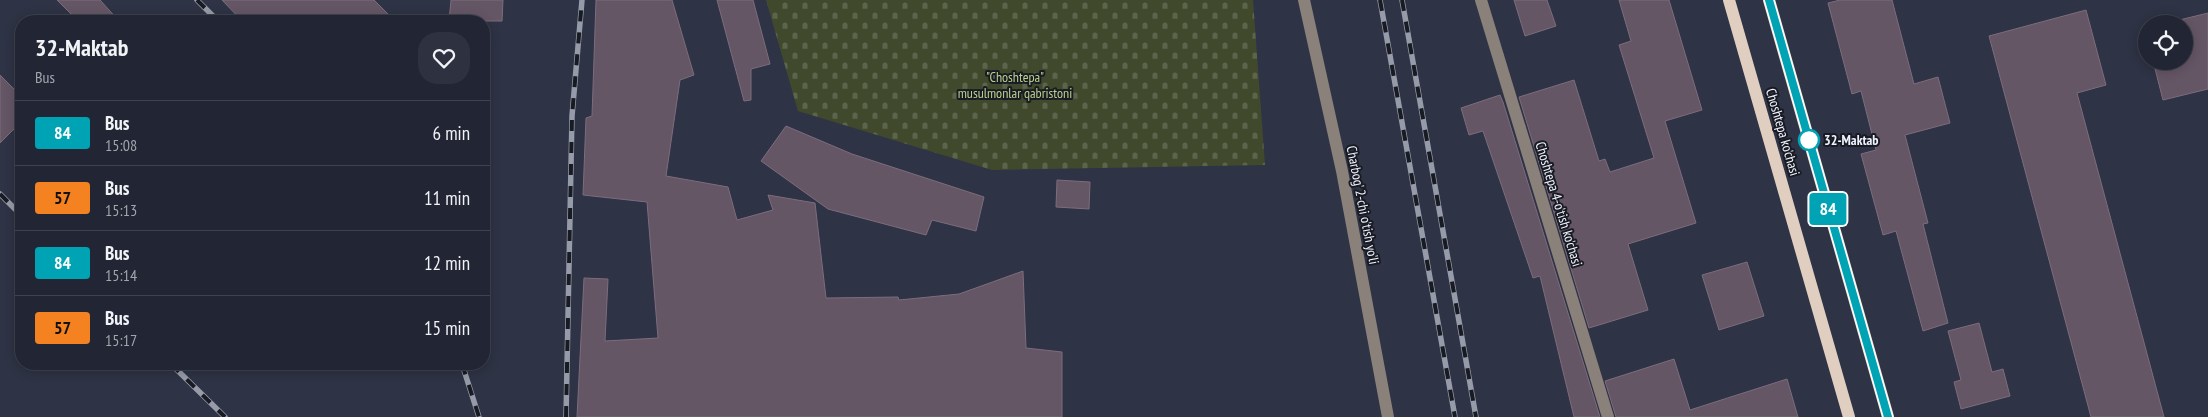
<!DOCTYPE html>
<html lang="en">
<head>
<meta charset="utf-8">
<style>
	:root { --surface:#222634; --page:#2e3240; --text:#f1f3f6; --muted:#a2a5ac; --line:#3f434f }
	body { margin:0; font-family:"PT Sans Narrow",sans-serif; background:var(--page); color:var(--text); height:100vh; display:flex; flex-direction:column; font-size:19px; white-space:nowrap }
	* { box-sizing:border-box; margin:0 }
	p { font-size:16px; color:var(--muted) }
	.icon { flex:none; width:28px; height:28px; fill:none; stroke:currentColor; stroke-width:2; stroke-linecap:round; stroke-linejoin:round }
	.map { position:relative; flex:1; overflow:hidden }
	.panel { position:absolute; left:15px; top:15px; width:475px; height:355px; display:flex; flex-direction:column; background:var(--surface); border-radius:20px; box-shadow:0 2px 12px #0003,0 0 0 1px var(--line) }
	.panel>* { flex:none }
	.badge { padding:0 10px; border-radius:4px; font-size:18px; line-height:32px }
	.fabs { position:absolute; left:2138px; top:15px; display:grid; gap:10px }
	.fabs a { display:grid; place-items:center; width:55px; height:55px; border-radius:50%; background:var(--surface); box-shadow:0 2px 12px #0003,0 0 0 1px var(--line); font-size:25px }
	.map>.badge { position:absolute; translate:-50% -50%; box-shadow:0 0 0 2px #fff }
	.round { display:grid; place-items:center; flex:none; width:52px; height:52px; border-radius:20px; background:var(--page) }
	.headline { display:flex; align-items:center; justify-content:space-between; height:85px; padding:0 20px }
	h1 { font-size:24px; font-weight:700; line-height:38px }
	ul { padding:0; list-style:none }
	li { display:flex; align-items:center; gap:15px; height:65px; padding:0 20px; border-top:1px solid var(--line) }
	li div { flex:1 }
	li b { display:block; font-size:19px }
	li em { font-style:normal }
	li .badge { min-width:55px; font-weight:700; text-align:center }
	.map>svg:first-child { display:block }
</style>
</head>
<body>
<div class="map">
<svg width="2208" height="417" viewBox="0 0 2208 417">
	<defs>
		<pattern id="cemetery-stones" width="16" height="16" patternUnits="userSpaceOnUse" patternTransform="scale(1.25)"><rect width="16" height="16" fill="#40492c"/><path d="M2 7V4a2 2 0 0 1 4 0v3zM10 15v-3a2 2 0 0 1 4 0v3z" fill="#5c644c"/></pattern>
	</defs>
	<rect width="100%" height="100%" fill="#2e3345"/>
	<!-- cemetery -->
	<path fill="url(#cemetery-stones)" d="M 766,0 L 1253,0 L 1265,165 L 992,170 L 798,111 Z"/>
	<!-- building -->
	<path fill="#655666" stroke="#7d6c7d" d="M 57,0 L 100,0 L 119,21 L 78,21 Z
		M 222,0 L 374,0 L 395,21 L 242,21 Z
		M 451,0 L 503,0 L 502,21 L 449,21 Z
		M 596,0 L 672,0 L 694,75 L 680,80 L 666,176 L 728,187 L 737,220 L 773,210 L 768,195 L 815,203 L 826,298 L 898,297 L 899,300 L 959,294 L 1023,271 L 1026,348 L 1062,352 L 1062,417 L 577,417 L 584,278 L 608,279 L 605,341 L 658,338 L 647,202 L 583,195 L 586,118 L 592,116 Z
		M 717,0 L 753,0 L 770,64 L 751,69 L 751,100 L 744,101 Z
		M 1514,0 L 1547,0 L 1556,26 L 1525,36 Z
		M 1619,0 L 1669,0 L 1702,110 L 1665,121 L 1696,223 L 1628,244 L 1648,310 L 1589,328 L 1519,97 L 1574,80 L 1599,161 L 1605,159 L 1610,172 L 1654,158 L 1619,45 L 1631,41 Z
		M 1840,0 L 1892,0 L 1914,84 L 1938,77 L 1950,123 L 1905,135 L 1928,223 L 1923,224 L 1948,323 L 1923,331 L 1896,231 L 1883,235 L 1861,154 L 1876,150 L 1861,91 L 1852,94 L 1828,3 Z
		M 2086,10 L 2106,85 L 2077,93 L 2164,417 L 2091,417 L 1989,36 Z
		M 2208,13 L 2208,89 L 2163,100 L 2153,61 L 2184,61 L 2184,24 L 2163,24 Z
		M 0,75 L 21,96 L 21,122 L 0,143 Z
		M 1500,95 L 1503,102 L 1600,417 L 1574,417 L 1540,276 L 1533,278 L 1483,131 L 1469,135 L 1461,108 Z
		M 786,126 L 852,154 L 984,197 L 976,231 L 932,220 L 926,235 L 828,209 L 761,161 Z
		M 1057,180 L 1090,182 L 1089,209 L 1056,207 Z
		M 1747,262 L 1764,316 L 1719,330 L 1702,275 Z
		M 1979,323 L 1992,372 L 2003,369 L 2010,396 L 1961,409 L 1954,382 L 1961,380 L 1948,331 Z
		M 1674,359 L 1690,410 L 1787,379 L 1798,417 L 1616,417 L 1605,381 Z"/>
	<g fill="none" stroke-linecap="round" stroke-linejoin="round">
		<!-- minor -->
		<path stroke="#8a817a" stroke-width="12" d="M 1304,0 L 1342,171 L 1388,417
			M 1481,0 L 1608,417"/>
		<!-- major -->
		<path stroke="#e0cfc0" stroke-width="12" d="M 1729,0 L 1849,417
			M 1769,0 L 1888,417"/>
		<!-- rail casing -->
		<g stroke="#969ba9" stroke-width="5.5">
			<path id="rail" d="M 197,0 L 218,21
				M 1380,0 L 1455,417
				M 1402,0 L 1476,417
				M 0,194 L 21,215
				M 171,364 L 225,417
				M 462,364 L 479,417
				M 566,417 L 572,116 L 582,0"/>
		</g>
		<!-- rail -->
		<use href="#rail" stroke="#191b23" stroke-width="4" stroke-dasharray="11" stroke-linecap="butt"/>
	</g>
	<g fill="none" stroke-linecap="round" stroke-linejoin="round">
		<!-- line casing -->
		<g stroke="#fff" stroke-width="11">
			<path id="line" d="M 1769,0 L 1888,417"/>
		</g>
		<!-- line -->
		<use href="#line" stroke="#00a3b4" stroke-width="8"/>
	</g>
	<!-- markers -->
	<circle fill="#fff" stroke="#00a3b4" stroke-width="2.5" cx="1809" cy="140" r="10"/>
	<g text-anchor="middle" stroke-width="4" stroke-linejoin="round" paint-order="stroke">
		<!-- park labels -->
		<g font-size="14" fill="#bbd18d" stroke="#191b23">
			<text x="1015" y="82">"Choshtepa"<tspan x="1015" dy="16">musulmonlar qabristoni</tspan></text>
		</g>
		<!-- street labels -->
		<g font-size="14" fill="#eff3ff" stroke="#191b23">
			<text transform="translate(1783 132) rotate(74)" y="5">Choshtepa ko'chasi</text>
			<text transform="translate(1559 204) rotate(73)" y="5">Choshtepa 4-o'tish ko'chasi</text>
			<text transform="translate(1363 205) rotate(79)" y="5">Charbog' 2-chi o'tish yo'li</text>
		</g>
		<!-- stop labels -->
		<g font-size="14" font-weight="bold" fill="#eff3ff" stroke="#191b23" text-anchor="start">
			<text x="1824" y="145">32-Maktab</text>
		</g>
	</g>
</svg>
<div class="fabs">
<a><svg class="icon" aria-label="locate" viewBox="0 0 24 24"><circle cx="12" cy="12" r="6"/><path d="M12 2v4M12 18v4M2 12h4M18 12h4"/></svg></a>
</div>
<b class="badge" style="left:1828px;top:209px;background:#00a3b4;color:#fff">84</b>
<section class="panel">
<div class="headline"><div><h1>32-Maktab</h1><p>Bus</p></div><a class="round"><svg class="icon" aria-label="heart" viewBox="0 0 24 24"><path d="M12 20l-8-8c-3-5 5-10 8-4 3-6 11-1 8 4z"/></svg></a></div>
<ul>
<li><span class="badge" style="background:#00a3b4;color:#fff">84</span><div><b>Bus</b><p>15:08</p></div><em>6 min</em></li>
<li><span class="badge" style="background:#f58220;color:#111">57</span><div><b>Bus</b><p>15:13</p></div><em>11 min</em></li>
<li><span class="badge" style="background:#00a3b4;color:#fff">84</span><div><b>Bus</b><p>15:14</p></div><em>12 min</em></li>
<li><span class="badge" style="background:#f58220;color:#111">57</span><div><b>Bus</b><p>15:17</p></div><em>15 min</em></li>
</ul>
</section>
</div>
</body>
</html>
